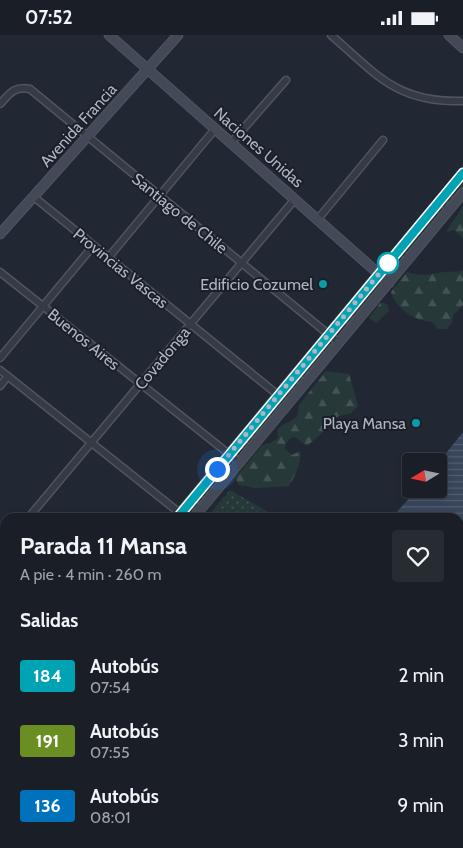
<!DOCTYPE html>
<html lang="es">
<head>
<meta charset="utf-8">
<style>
	:root { --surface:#1a1e26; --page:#272b32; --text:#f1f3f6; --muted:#9fa2a7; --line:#383c43 }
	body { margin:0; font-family:Cabin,sans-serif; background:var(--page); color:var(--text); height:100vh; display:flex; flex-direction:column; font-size:19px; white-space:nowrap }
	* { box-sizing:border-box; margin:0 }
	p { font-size:16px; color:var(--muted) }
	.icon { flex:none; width:28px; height:28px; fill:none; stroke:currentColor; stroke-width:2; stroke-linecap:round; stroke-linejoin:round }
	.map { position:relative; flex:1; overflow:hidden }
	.sheet { position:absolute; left:0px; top:478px; width:464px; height:336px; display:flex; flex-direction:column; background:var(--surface); border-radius:15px 15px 0 0; box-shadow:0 2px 8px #0003,0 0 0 1px var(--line) }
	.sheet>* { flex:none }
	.badge { padding:0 10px; border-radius:4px; font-size:18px; line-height:32px }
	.needle { width:32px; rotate:260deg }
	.fabs { position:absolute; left:402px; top:418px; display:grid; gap:10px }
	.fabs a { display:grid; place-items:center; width:45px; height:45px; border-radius:5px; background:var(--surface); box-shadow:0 2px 8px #0003,0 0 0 1px var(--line); font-size:25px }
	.you { position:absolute; width:25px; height:25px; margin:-12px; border:4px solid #fff; border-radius:50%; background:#1a73e8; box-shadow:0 0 0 8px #1a73e833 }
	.map>.badge { position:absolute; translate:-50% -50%; box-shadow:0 0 0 2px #fff }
	h2 { padding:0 20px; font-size:19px; line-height:45px }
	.round { display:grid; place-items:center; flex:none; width:52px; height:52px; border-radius:5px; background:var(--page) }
	.head { display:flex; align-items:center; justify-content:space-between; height:85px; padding:0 20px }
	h1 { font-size:24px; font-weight:700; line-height:38px }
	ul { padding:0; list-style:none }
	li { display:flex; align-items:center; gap:15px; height:65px; padding:0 20px }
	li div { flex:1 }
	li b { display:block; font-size:19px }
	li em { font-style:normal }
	li .badge { min-width:55px; font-weight:700; text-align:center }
	.status { display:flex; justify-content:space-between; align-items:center; height:35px; padding:0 25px; background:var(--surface); direction:ltr }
	.status svg { height:14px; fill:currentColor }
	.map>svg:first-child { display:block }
</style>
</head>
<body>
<div class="status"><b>07:52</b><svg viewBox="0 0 49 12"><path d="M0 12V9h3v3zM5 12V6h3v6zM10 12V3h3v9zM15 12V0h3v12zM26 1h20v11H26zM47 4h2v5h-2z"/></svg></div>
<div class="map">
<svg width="463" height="813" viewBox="0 0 463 813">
	<defs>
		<pattern id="grass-dots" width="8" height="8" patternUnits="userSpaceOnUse" patternTransform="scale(1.25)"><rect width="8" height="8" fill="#273839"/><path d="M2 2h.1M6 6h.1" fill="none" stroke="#445354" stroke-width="1.8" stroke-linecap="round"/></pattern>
		<pattern id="forest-firs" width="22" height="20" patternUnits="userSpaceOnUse" patternTransform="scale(1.25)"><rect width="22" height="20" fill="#273839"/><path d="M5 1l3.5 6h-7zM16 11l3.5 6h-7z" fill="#445354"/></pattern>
		<pattern id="water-rules" width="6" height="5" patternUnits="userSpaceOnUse" patternTransform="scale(1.25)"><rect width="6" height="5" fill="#39455b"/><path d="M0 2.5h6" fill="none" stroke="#535e71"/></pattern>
	</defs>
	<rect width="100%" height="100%" fill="#222833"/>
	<!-- grass -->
	<path fill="url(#grass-dots)" d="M 463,144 L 463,152 L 395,234 L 392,234 L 391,231 Z
		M 379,247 L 381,250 L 349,290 L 346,291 L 344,290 L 344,288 L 377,248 Z
		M 328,307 L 332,309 L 332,311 L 246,413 L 241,415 L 243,409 Z
		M 227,431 L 228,433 L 226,438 L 189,482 L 182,482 L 223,432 Z
		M 230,455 L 273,480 L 274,482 L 207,482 Z
		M 5,743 L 5,806 L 0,813 L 0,751 Z"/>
	<!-- forest -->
	<path fill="url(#forest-firs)" d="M 463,171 L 463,203 L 454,195 L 446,197 Z
		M 463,235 L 463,270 L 453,280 L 452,288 L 447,294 L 438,294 L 432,287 C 415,286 396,274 391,257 L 407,237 C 427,243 428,238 447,237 C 453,236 457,238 463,235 Z
		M 380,268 L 384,268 L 388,270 L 389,276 L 376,288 L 369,283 Z
		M 326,336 L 349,339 L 358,371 L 351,378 L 339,381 L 331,385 L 323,397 L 307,411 L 295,402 C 288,403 285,408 285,414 L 292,420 L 300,416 C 302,428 295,441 289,451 L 256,453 L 239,450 L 237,447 L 236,442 L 262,410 L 270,408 L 278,403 L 277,395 L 281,391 L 297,382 L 299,370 Z"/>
	<!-- water -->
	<path fill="url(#water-rules)" d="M 463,397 L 463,813 L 83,813 L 87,809 L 459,809 L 459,482 L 392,482 L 418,454 L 439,454 L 439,427 Z"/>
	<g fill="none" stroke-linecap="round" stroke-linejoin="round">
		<!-- street casing -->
		<g stroke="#4f555f" stroke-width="9">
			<path id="street" d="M 331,0 C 377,40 397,68 463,66
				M 0,69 C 10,58 14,51 30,54 L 339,308
				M 231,108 L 286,45
				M 34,162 L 278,360
				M 318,184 L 383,105
				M 108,223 L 215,94
				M 0,237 L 239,427
				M 0,323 L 93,211
				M 0,335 L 181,479
				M 0,351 L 8,341
				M 29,482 L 295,164
				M 0,517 L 5,511
				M 0,525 L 5,529
				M 0,619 L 5,623"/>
		</g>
		<!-- secondary casing -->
		<g stroke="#4f555f" stroke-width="11">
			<path id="secondary" d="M 109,0 L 389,248
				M 449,0 L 463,13
				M 0,199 L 178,0
				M 177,482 L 463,138
				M 194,482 L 463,158
				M 0,716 L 5,709
				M 0,740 L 5,733"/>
		</g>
		<!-- street -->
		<use href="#street" stroke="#353a44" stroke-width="6"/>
		<!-- secondary -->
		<use href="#secondary" stroke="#434957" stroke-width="9"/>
	</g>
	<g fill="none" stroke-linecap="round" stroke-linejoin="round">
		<!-- line casing -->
		<g stroke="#fff" stroke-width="11">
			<path id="line" d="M 178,482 L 463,138"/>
		</g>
		<!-- line -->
		<use href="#line" stroke="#00a3b4" stroke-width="8"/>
		<!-- walk -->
		<path stroke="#afb5c1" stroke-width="5" stroke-dasharray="0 9" d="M 217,434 L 388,228"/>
	</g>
	<!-- markers -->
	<circle fill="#fff" stroke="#00a3b4" stroke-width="2.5" cx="388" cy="228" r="10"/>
	<g fill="#0f9aa8" stroke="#1a1f29" stroke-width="2">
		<circle cx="323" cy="249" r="5"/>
		<circle cx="416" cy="388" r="5"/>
	</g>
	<g text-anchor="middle" stroke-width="4" stroke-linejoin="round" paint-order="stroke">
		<!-- street labels -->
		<g font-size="16" fill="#afb5c1" stroke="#1a1f29">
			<text transform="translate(78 90) rotate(-48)" y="6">Avenida Francia</text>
			<text transform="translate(259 112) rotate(41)" y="6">Naciones Unidas</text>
			<text transform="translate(180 178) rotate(39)" y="6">Santiago de Chile</text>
			<text transform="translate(121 233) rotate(39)" y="6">Provincias Vascas</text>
			<text transform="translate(84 304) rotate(39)" y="6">Buenos Aires</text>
			<text transform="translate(162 323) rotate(-50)" y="6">Covadonga</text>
		</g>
		<!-- poi labels -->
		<g font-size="16" fill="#afb5c1" stroke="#1a1f29" text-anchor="end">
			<text x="313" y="255">Edificio Cozumel</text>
			<text x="406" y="394">Playa Mansa</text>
		</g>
	</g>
</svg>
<div class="fabs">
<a><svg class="needle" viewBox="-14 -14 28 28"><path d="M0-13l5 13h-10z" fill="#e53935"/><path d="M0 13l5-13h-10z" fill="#9fa2a7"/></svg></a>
</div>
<div class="you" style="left:217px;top:434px"></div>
<section class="sheet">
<div class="head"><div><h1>Parada 11 Mansa</h1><p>A pie · 4 min · 260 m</p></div><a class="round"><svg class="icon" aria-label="heart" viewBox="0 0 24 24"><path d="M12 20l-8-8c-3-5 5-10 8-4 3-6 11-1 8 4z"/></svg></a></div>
<h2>Salidas</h2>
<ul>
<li><span class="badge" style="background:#00a3b4;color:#fff">184</span><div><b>Autobús</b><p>07:54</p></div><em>2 min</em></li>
<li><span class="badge" style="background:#6b8e23;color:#fff">191</span><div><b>Autobús</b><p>07:55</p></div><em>3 min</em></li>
<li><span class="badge" style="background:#0072bc;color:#fff">136</span><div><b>Autobús</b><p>08:01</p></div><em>9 min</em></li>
</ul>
</section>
</div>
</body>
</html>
